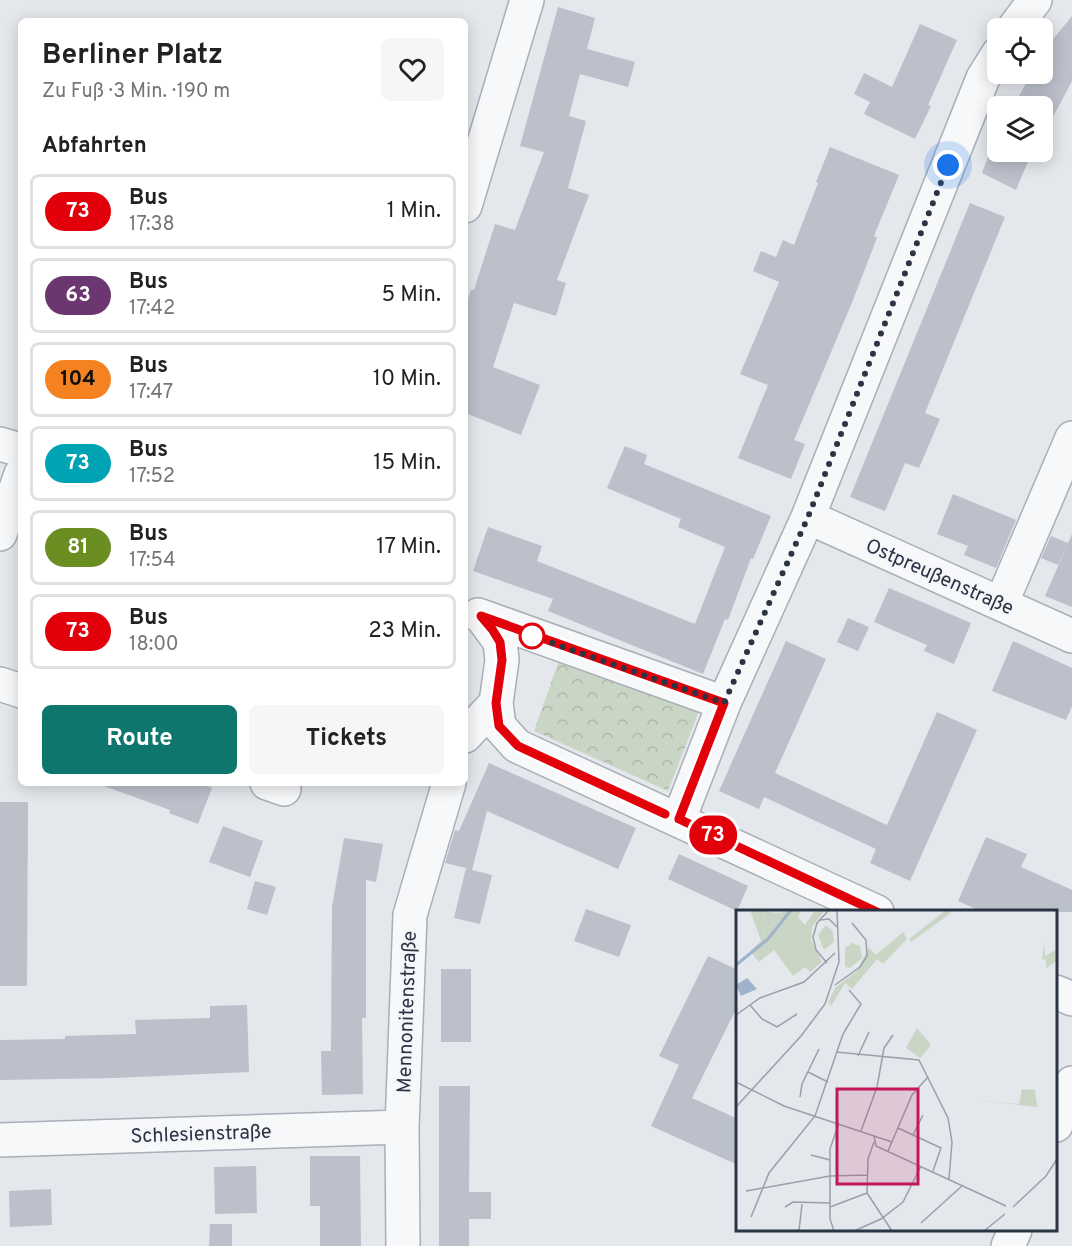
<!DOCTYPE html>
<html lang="de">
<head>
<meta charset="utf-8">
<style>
	:root { --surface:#fff; --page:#f6f6f6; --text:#222; --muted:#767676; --line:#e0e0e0; --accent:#0f766e }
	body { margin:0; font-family:Overpass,sans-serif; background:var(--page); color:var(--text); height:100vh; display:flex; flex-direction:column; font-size:22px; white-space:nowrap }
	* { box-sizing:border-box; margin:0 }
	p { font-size:20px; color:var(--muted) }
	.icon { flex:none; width:33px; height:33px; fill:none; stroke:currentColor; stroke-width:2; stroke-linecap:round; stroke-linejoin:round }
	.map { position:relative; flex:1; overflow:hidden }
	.panel { position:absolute; left:18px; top:18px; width:450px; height:768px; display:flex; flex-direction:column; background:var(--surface); border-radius:9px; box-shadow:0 3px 15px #0003 }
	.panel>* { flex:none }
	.badge { padding:0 12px; border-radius:20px; font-size:21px; line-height:39px }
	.tools { position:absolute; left:987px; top:18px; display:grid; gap:12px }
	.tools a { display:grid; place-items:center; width:66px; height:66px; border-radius:9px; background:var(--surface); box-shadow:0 3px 15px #0003; font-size:30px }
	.you { position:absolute; width:30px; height:30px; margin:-15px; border:4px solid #fff; border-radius:50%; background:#1a73e8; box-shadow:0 0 0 9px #1a73e833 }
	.map>.badge { position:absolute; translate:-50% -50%; box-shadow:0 0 0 3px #fff }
	h2 { padding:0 24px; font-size:22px; line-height:54px }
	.round { display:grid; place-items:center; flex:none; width:63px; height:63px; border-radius:9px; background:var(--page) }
	.summary { display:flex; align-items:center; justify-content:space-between; height:102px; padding:0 24px }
	h1 { font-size:28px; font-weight:700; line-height:45px }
	.action { display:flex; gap:12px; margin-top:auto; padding:12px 24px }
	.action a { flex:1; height:69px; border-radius:9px; background:var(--accent); color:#fff; font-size:24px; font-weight:700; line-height:69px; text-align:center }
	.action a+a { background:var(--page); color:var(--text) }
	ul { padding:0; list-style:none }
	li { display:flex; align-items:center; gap:18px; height:75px; margin:0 12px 9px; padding:0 12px; border:3px solid var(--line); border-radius:9px }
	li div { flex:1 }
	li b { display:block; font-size:22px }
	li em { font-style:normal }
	li .badge { min-width:66px; font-weight:700; text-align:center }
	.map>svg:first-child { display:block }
</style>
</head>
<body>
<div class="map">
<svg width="1072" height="1246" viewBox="0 0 1072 1246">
	<defs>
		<pattern id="park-crowns" width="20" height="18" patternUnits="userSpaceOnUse" patternTransform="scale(1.5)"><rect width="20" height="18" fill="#c9d6c5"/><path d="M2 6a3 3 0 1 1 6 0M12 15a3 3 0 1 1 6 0" fill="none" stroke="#adb8ab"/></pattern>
	</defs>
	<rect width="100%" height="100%" fill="#e4e7ec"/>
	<!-- park -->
	<path fill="url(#park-crowns)" d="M 561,655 L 701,706 L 668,791 L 534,731 Z"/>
	<!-- building -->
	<path fill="#bbc0ca" d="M 558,7 L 595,18 L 587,49 L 635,62 L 628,87 L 580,74 L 569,116 L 586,121 L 568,188 L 589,195 L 557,280 L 566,283 L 556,316 L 514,303 L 493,367 L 540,385 L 521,435 L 465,413 L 465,308 L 471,290 L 474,290 L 495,224 L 515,230 L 544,152 L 520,146 Z
		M 1072,16 L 1072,81 L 1054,115 L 1042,109 L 1042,106 L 1038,106 L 1019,96 L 1031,74 L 1042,74 L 1042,53 Z
		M 920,24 L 957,40 L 928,105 L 931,106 L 915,139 L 864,114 L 870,102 L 854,94 L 864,73 L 892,87 Z
		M 830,147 L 899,175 L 874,236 L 877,238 L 851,305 L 794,440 L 805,444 L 791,479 L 738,458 L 768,385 L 740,374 L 779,282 L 753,271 L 761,251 L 776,257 L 783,240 L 794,245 L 818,183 L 816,182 Z
		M 990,152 L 1032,152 L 1016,190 L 982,173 Z
		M 970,203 L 1005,217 L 925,413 L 940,419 L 919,468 L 905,463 L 885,511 L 850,497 Z
		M 625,446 L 647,455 L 644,464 L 771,516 L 753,559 L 751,558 L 728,620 L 725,619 L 703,674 L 548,611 L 553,599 L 473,571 L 488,527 L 542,546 L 537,561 L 695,624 L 725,547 L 678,527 L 681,519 L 607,488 Z
		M 953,494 L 1016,520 L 996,568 L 964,555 L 968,546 L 937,534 Z
		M 1072,534 L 1072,607 L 1045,596 Z
		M 1051,536 L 1068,543 L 1058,565 L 1041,558 Z
		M 889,588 L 971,623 L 954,664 L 924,651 L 927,645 L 874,622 Z
		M 848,618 L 869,627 L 858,651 L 837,642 Z
		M 786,641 L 826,659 L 775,773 L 887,825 L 937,712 L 977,730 L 910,881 L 870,863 L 876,849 L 764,797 L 759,809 L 719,791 Z
		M 1013,641 L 1072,668 L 1072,706 L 1066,720 L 992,691 Z
		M 489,763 L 636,828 L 618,869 L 487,811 L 472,870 L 492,875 L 480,924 L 454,918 L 466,868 L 445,863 L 455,830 L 459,831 Z
		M 105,783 L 199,783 L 212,788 L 198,824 L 169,813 L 170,810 L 104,786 Z
		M 0,802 L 28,802 L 27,986 L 0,986 Z
		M 223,826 L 263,841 L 250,877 L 209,862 Z
		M 986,837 L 1027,854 L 1021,867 L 1072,890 L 1072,912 L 982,912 L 958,901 Z
		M 344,838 L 383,844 L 376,882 L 366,880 L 366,1018 L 362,1018 L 363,1094 L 322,1095 L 321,1051 L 331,1051 L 332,907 Z
		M 679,854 L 748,886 L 737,911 L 668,879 Z
		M 255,881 L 276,887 L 267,915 L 247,909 Z
		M 586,909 L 631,925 L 619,957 L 574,941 Z
		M 708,956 L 738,970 L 738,1005 L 692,1098 L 738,1119 L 738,1165 L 651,1126 L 679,1065 L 659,1056 Z
		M 441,969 L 471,969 L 471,1042 L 441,1042 Z
		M 247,1005 L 249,1072 L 114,1078 L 0,1080 L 0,1040 L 65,1039 L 65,1036 L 136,1034 L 135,1020 L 210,1018 L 210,1006 Z
		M 439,1086 L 470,1086 L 469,1192 L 491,1192 L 491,1219 L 469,1219 L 469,1246 L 439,1246 Z
		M 310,1156 L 360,1156 L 361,1246 L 320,1246 L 320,1206 L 310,1206 Z
		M 256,1166 L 257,1213 L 215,1214 L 214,1167 Z
		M 51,1189 L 52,1225 L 10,1227 L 9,1191 Z
		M 210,1224 L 232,1224 L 232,1246 L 209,1246 Z"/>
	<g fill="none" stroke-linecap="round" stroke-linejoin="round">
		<!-- minor casing -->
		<g stroke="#a9aeb7" stroke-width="36">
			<path id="minor" d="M 1014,28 L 1035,0
				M 465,206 L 527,0
				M 0,444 L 21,450
				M 808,517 L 1072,636
				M 0,534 L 21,474
				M 1001,604 L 1072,438
				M 478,615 L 724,703
				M 481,616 L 500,642 L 502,660 L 496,703 L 499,726 L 517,746 L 877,912
				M 0,684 L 21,691
				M 465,736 L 496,703
				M 267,783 L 284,789
				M 679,819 L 724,703 L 808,517 L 983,78 L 998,54
				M 1056,992 L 1072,999
				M 1056,1125 L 1072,1083
				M 0,1140 L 402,1127
				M 403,1246 L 402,1127 L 410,915 L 449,783
				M 1008,1246 L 1015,1230"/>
		</g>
		<!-- minor -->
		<use href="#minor" stroke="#f7f8fa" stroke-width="33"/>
	</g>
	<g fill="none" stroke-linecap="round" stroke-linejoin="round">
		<!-- line casing -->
		<g stroke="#fff" stroke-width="14">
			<path id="line" d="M 665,814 L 518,746 L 499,726 L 496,703 L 502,660 L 500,642 L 492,629 L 481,616 L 724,703 L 679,819 L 877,912"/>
		</g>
		<!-- line -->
		<use href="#line" stroke="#e2000a" stroke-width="9"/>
		<!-- walk -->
		<path stroke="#2b3445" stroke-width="6" stroke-dasharray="0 10.8" d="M 532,636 L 724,703 L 808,517 L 948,165"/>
	</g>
	<!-- markers -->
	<circle fill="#fff" stroke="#e2000a" stroke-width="3" cx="532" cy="636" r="12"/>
	<g text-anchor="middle" stroke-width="4.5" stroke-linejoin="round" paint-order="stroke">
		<!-- street labels -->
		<g font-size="20" fill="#2b3445" stroke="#f4f6f9">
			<text transform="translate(940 576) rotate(24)" y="7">Ostpreußenstraße</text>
			<text transform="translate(406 1012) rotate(-88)" y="7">Mennonitenstraße</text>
			<text transform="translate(201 1133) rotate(-2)" y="7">Schlesienstraße</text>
		</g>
	</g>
	<!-- overview -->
	<g transform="translate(736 910)">
		<rect width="321" height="321" fill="#e4e7ec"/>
		<path d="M 14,0 L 27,0 L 29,27 L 25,31 ZM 210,0 L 215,3 L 175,32 L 173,29 ZM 90,15 L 97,21 L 98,32 L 88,40 L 82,25 ZM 167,22 L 171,29 L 147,54 L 141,49 L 116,79 L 109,73 L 95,96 L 92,93 L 99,78 L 121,61 L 133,37 L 140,45 ZM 308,33 L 309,46 L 321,39 L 321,51 L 310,58 L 310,49 L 306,50 ZM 181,118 L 195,135 L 184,148 L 170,138 ZM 286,179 L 299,180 L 301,197 L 239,190 L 283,194 Z" fill="#c9d6c5"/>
		<path d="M 27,0 L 40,3 L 66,0 L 62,7 L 69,15 L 79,0 L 89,0 L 76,17 L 75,30 L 86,52 L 74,62 L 69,57 L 57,66 L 38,40 L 23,52 L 14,41 L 29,27 ZM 116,33 L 124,36 L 126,48 L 114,58 L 109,57 L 109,38 Z" fill="#c9d6c5"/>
		<path d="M 11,68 L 21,79 L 5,86 L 0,75 Z" fill="#9fb4cc"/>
		<path fill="none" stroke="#9fb4cc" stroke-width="3" d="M 0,55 L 32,29 L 55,0"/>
		<path fill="none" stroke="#9a9fa9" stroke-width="1.5" d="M 84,10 L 93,9 L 101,17M 91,53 L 80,40 L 77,27 L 81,13 L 93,0M 99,75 L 124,57 L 131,46 L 130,30 L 116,13M 14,95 L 26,109 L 41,117 L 61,104M 0,105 L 24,88 L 68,72 L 99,43M 100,142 L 183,150 L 212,208 L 216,232 L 213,269M 122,146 L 133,122M 72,162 L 92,172M 0,172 L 48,196 L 156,232M 64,187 L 66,174 L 83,139M 0,197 L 65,126 L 89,94 L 103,52 L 101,0M 162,218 L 205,238 L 197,261M 125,221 L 141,177 L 148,138 L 157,125M 177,225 L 187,205M 138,226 L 140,236 L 270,296M 138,232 L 132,249 L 131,283 L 156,321M 152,241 L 176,185 L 192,167M 75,245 L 94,250M 10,281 L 94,266 L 131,265M 49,297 L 57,292 L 94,293M 94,297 L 131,283M 277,297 L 310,266 L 321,249M 15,307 L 33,263 L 79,206 L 107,124 L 125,94 L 113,80M 185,313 L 227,275M 63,321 L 66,294M 98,321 L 94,309 L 94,239 L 103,213M 118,321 L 145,309 L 167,292 L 185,256M 248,321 L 269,304"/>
		<path fill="#c2185b" fill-opacity="0.15" stroke="#c2185b" stroke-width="3" d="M 101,179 L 182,179 L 182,274 L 101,274 Z"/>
		<rect width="321" height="321" fill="none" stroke="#2b3445" stroke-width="3"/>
	</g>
</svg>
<div class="tools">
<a><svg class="icon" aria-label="locate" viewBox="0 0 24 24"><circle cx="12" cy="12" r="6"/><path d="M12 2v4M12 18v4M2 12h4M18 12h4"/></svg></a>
<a><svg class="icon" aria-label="layers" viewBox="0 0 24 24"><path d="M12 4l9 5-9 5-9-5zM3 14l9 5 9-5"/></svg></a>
</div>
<div class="you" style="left:948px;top:165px"></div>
<b class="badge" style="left:713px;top:835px;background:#e2000a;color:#fff">73</b>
<section class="panel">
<div class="summary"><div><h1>Berliner Platz</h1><p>Zu Fuß · 3 Min. · 190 m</p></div><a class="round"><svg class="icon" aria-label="heart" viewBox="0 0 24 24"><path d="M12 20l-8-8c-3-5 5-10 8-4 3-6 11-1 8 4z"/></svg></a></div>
<h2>Abfahrten</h2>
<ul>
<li><span class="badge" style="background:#e2000a;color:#fff">73</span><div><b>Bus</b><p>17:38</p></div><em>1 Min.</em></li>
<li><span class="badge" style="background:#6c3770;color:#fff">63</span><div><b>Bus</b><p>17:42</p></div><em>5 Min.</em></li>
<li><span class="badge" style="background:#f58220;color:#111">104</span><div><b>Bus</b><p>17:47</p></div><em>10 Min.</em></li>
<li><span class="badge" style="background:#00a3b4;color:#fff">73</span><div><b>Bus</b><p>17:52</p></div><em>15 Min.</em></li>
<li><span class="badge" style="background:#6b8e23;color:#fff">81</span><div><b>Bus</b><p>17:54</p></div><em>17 Min.</em></li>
<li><span class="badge" style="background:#e2000a;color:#fff">73</span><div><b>Bus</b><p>18:00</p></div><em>23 Min.</em></li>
</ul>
<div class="action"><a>Route</a><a>Tickets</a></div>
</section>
</div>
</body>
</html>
